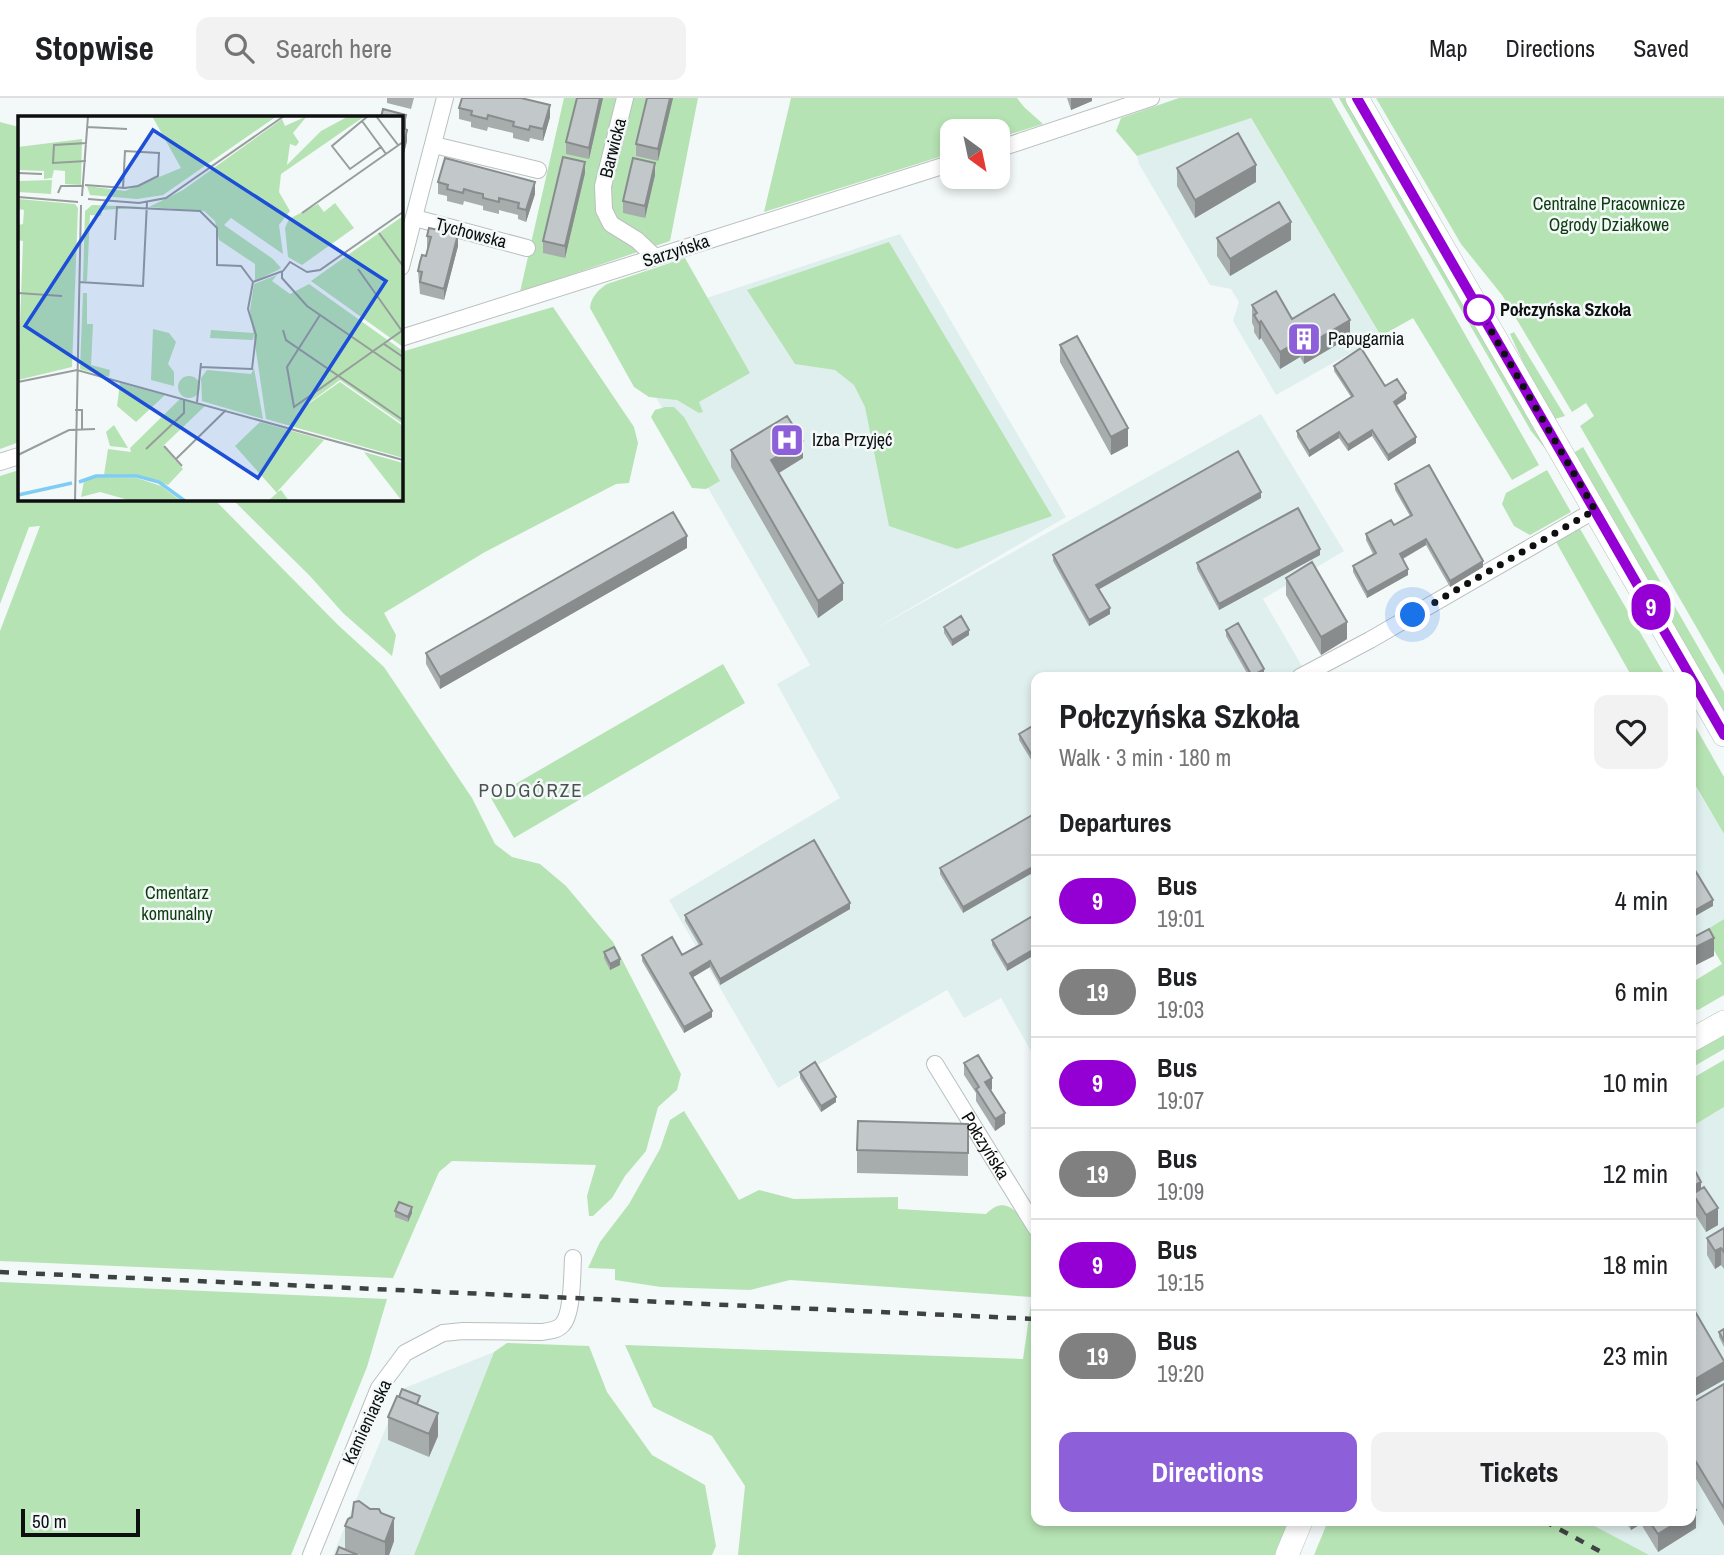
<!DOCTYPE html>
<html lang="en">
<head>
<meta charset="utf-8">
<style>
	:root { --surface:#fff; --page:#f2f2f2; --text:#202124; --muted:#757577; --line:#e0e0e0; --accent:#8d5fd9 }
	body { margin:0; font-family:"Archivo Narrow",sans-serif; background:var(--page); color:var(--text); height:100vh; display:flex; flex-direction:column; font-size:26px; white-space:nowrap }
	* { box-sizing:border-box; margin:0 }
	p { font-size:23px; color:var(--muted) }
	.icon { flex:none; width:38px; height:38px; fill:none; stroke:currentColor; stroke-width:2; stroke-linecap:round; stroke-linejoin:round }
	.map { position:relative; flex:1; overflow:hidden }
	.details { position:absolute; left:1031px; top:574px; width:665px; height:854px; display:flex; flex-direction:column; background:var(--surface); border-radius:14px; box-shadow:0 4px 10px #0003 }
	.details>* { flex:none }
	.badge { padding:0 14px; border-radius:23px; font-size:24px; line-height:46px }
	.needle { width:46px; rotate:147deg }
	.controls { position:absolute; left:940px; top:21px; display:grid; gap:14px }
	.controls a { display:grid; place-items:center; width:70px; height:70px; border-radius:14px; background:var(--surface); box-shadow:0 4px 10px #0003; font-size:35px }
	.scale { position:absolute; left:21px; bottom:18px; width:119px; box-sizing:border-box; padding-left:7px; border:4px solid #0e1010; border-top:0; font-size:19px; line-height:24px; white-space:nowrap; color:#0e1010; -webkit-text-stroke:5px #f3f9f9; paint-order:stroke }
	.you { position:absolute; width:35px; height:35px; margin:-18px; border:5px solid #fff; border-radius:50%; background:#1a73e8; box-shadow:0 0 0 10px #1a73e833 }
	.map>.badge { position:absolute; translate:-50% -50%; box-shadow:0 0 0 4px #fff }
	h2 { padding:0 28px; font-size:26px; line-height:63px }
	.round { display:grid; place-items:center; flex:none; width:74px; height:74px; border-radius:14px; background:var(--page) }
	.overview { display:flex; align-items:center; justify-content:space-between; height:119px; padding:0 28px }
	h1 { font-size:33px; font-weight:700; line-height:52px }
	.action { display:flex; gap:14px; margin-top:auto; padding:14px 28px }
	.action a { flex:1; height:80px; border-radius:14px; background:var(--accent); color:#fff; font-size:28px; font-weight:700; line-height:80px; text-align:center }
	.action a+a { background:var(--page); color:var(--text) }
	ul { padding:0; list-style:none }
	li { display:flex; align-items:center; gap:21px; height:91px; padding:0 28px; border-top:2px solid var(--line) }
	li div { flex:1 }
	li b { display:block; font-size:26px }
	li em { font-style:normal }
	li .badge { min-width:77px; font-weight:700; text-align:center }
	header { display:flex; align-items:center; gap:42px; box-sizing:border-box; height:98px; padding:0 35px; background:var(--surface); border-bottom:2px solid var(--line) }
	header strong { font-size:33px }
	nav { display:flex; gap:38px; margin-inline-start:auto; font-size:24px }
	.search { width:490px; height:63px; background:var(--page); display:flex; align-items:center; gap:18px; box-sizing:border-box; padding:0 24px; border-radius:14px; color:var(--muted); font-size:26px }
	.map>svg:first-child { display:block }
</style>
</head>
<body>
<header>
<strong>Stopwise</strong>
<div class="search"><svg class="icon" aria-label="search" viewBox="0 0 24 24"><circle cx="10" cy="10" r="6"/><path d="M15 15l6 6"/></svg>Search here</div>
<nav><a>Map</a><a>Directions</a><a>Saved</a></nav>
</header>
<div class="map">
<svg width="1724" height="1457" viewBox="0 0 1724 1457">
	<rect width="100%" height="100%" fill="#f3f9f9"/>
	<!-- built -->
	<path fill="#dfefed" d="M 1250,19 L 1381,238 L 1276,297 L 1233,223 L 1239,204 L 1231,191 L 1210,187 L 1139,66 L 1137,58 Z
		M 900,136 L 1066,419 L 871,533 L 1261,316 L 1344,453 L 1263,501 L 1303,570 L 1285,579 L 1036,579 L 1036,962 L 1001,900 L 964,920 L 947,892 L 778,990 L 669,802 L 840,700 L 777,586 L 810,567 L 616,230 Z
		M 1690,680 L 1724,736 L 1724,821 L 1691,841 Z
		M 1724,1009 L 1724,1457 L 1647,1457 L 1583,1423 L 1690,1423 L 1691,1029 Z
		M 494,1254 L 414,1457 L 333,1457 L 402,1291 Z"/>
	<!-- green -->
	<path fill="#b6e3b3" d="M 564,0 L 698,0 L 670,143 L 520,194 Z
		M 791,0 L 1017,0 L 1024,9 L 1043,26 L 998,40 L 998,33 L 952,33 L 952,55 L 764,114 Z
		M 1179,0 L 1331,0 L 1539,367 L 1512,382 L 1413,220 L 1381,238 L 1251,20 L 1137,58 L 1116,33 L 1121,20 Z
		M 1339,0 L 1347,0 L 1551,358 L 1531,333 Z
		M 1376,0 L 1724,0 L 1724,577 L 1580,328 L 1594,318 L 1586,305 L 1572,314 L 1502,197 L 1461,146 Z
		M 0,24 L 19,29 L 19,344 L 0,351 Z
		M 889,144 L 1052,418 L 957,451 L 889,428 L 865,309 L 854,287 L 835,272 L 795,266 L 747,192 Z
		M 685,160 L 750,275 L 699,304 L 703,314 L 699,315 L 677,302 L 649,299 L 634,289 L 590,210 C 591,199 598,192 607,186 Z
		M 553,209 L 634,329 L 638,345 L 629,385 L 616,386 L 485,454 L 384,515 L 396,537 L 392,558 L 343,515 L 310,478 L 232,401 L 401,401 L 401,254 Z
		M 1514,234 L 1565,318 L 1555,321 L 1538,297 L 1510,236 Z
		M 665,309 L 674,309 L 684,319 L 720,383 L 706,391 L 692,390 L 651,319 L 655,312 Z
		M 1583,349 L 1724,594 L 1724,621 L 1572,356 Z
		M 19,372 L 19,401 L 214,401 L 338,527 L 384,569 L 472,700 L 495,746 L 512,759 L 540,766 L 566,788 L 613,844 L 681,976 L 677,992 L 658,1009 L 646,1053 L 625,1078 L 612,1100 L 593,1118 L 589,1118 L 587,1098 L 596,1067 L 452,1063 L 439,1074 L 393,1180 L 0,1163 L 0,533 L 40,428 L 29,429 L 0,506 L 0,378 Z
		M 1547,372 L 1571,414 L 1530,437 L 1514,428 L 1502,406 L 1506,395 Z
		M 1579,429 L 1666,579 L 1632,579 L 1555,442 Z
		M 723,566 L 745,605 L 514,740 L 491,700 Z
		M 1691,621 L 1724,679 L 1724,736 L 1691,680 Z
		M 1724,821 L 1724,897 L 1698,912 L 1695,911 L 1691,904 L 1691,885 L 1722,866 L 1703,834 Z
		M 1724,933 L 1724,951 L 1691,970 L 1690,953 Z
		M 1724,962 L 1724,1009 L 1691,1029 L 1691,981 Z
		M 684,1013 L 739,1102 L 759,1092 L 794,1101 L 898,1099 L 898,1111 L 986,1116 C 1011,1091 1024,1126 1036,1144 L 1036,1423 L 1292,1423 L 1278,1457 L 738,1457 L 745,1388 L 712,1338 L 653,1309 L 625,1247 L 1023,1261 L 1032,1199 L 790,1182 L 750,1192 L 661,1189 L 615,1182 L 615,1171 L 588,1170 L 600,1144 L 629,1106 L 660,1051 L 670,1022 Z
		M 0,1184 L 387,1201 L 367,1269 L 291,1457 L 0,1457 Z
		M 507,1245 L 589,1248 L 607,1294 L 652,1357 L 705,1387 L 716,1448 L 712,1457 L 414,1457 L 494,1254 Z
		M 1328,1423 L 1585,1423 L 1649,1457 L 1314,1457 Z"/>
	<g fill="none" stroke-linecap="round" stroke-linejoin="round">
		<!-- minor casing -->
		<g stroke="#b9c0bf" stroke-width="18">
			<g id="minor">
				<path d="M 625,0 L 603,88 L 604,112 L 611,126 L 637,142 L 655,159"/>
				<path d="M 434,47 L 538,72"/>
				<path d="M 998,51 L 1151,0"/>
				<path d="M 415,120 L 527,150"/>
				<path d="M 401,169 L 445,0"/>
				<path d="M 401,240 L 952,65"/>
				<path d="M 0,364 L 19,358"/>
				<path d="M 1300,579 L 1370,542 L 1595,412"/>
				<path id="s1" d="M 935,966 L 1036,1130"/>
				<path d="M 311,1457 L 379,1290 L 405,1255 L 443,1235 L 463,1233 L 541,1234 C 548,1233 556,1233 562,1227 C 573,1216 572,1175 573,1160"/>
			</g>
		</g>
		<!-- secondary casing -->
		<g stroke="#b9c0bf" stroke-width="24">
			<path id="secondary" d="M 1357,0 L 1724,637
				M 1690,943 L 1724,924
				M 1287,1457 L 1301,1423"/>
		</g>
		<!-- minor -->
		<use href="#minor" stroke="#fff" stroke-width="16"/>
		<!-- secondary -->
		<use href="#secondary" stroke="#fff" stroke-width="23"/>
		<!-- rail -->
		<path stroke="#3f4242" stroke-width="4.5" stroke-dasharray="9 9" stroke-linecap="butt" d="M 0,1174 L 1036,1221
			M 1544,1423 L 1607,1457"/>
	</g>
	<!-- wall -->
	<path fill="#a7acad" d="M 387,0 L 414,0 L 411,11 L 387,5 Z
		M 603,0 L 589,61 L 566,56 L 566,44 Z
		M 647,0 L 673,0 L 658,63 L 636,58 L 636,46 Z
		M 1067,0 L 1092,0 L 1092,3 L 1071,12 Z
		M 459,10 L 550,19 L 543,43 L 530,40 L 529,44 L 513,40 L 513,35 L 488,29 L 487,33 L 471,29 L 471,24 L 459,21 Z
		M 401,19 L 406,29 L 407,43 L 403,59 L 401,59 Z
		M 1177,70 L 1256,84 L 1195,120 L 1177,88 Z
		M 585,75 L 565,160 L 543,155 L 543,143 Z
		M 655,77 L 645,120 L 623,115 L 623,103 Z
		M 438,84 L 535,96 L 526,124 L 518,121 L 518,117 L 499,112 L 499,116 L 483,112 L 483,108 L 464,103 L 463,107 L 447,103 L 447,98 L 438,96 Z
		M 427,138 L 458,148 L 444,202 L 420,196 L 418,173 L 426,158 L 428,150 L 427,150 Z
		M 1217,140 L 1291,142 L 1230,178 L 1217,158 Z
		M 1252,207 L 1292,221 L 1350,239 L 1304,266 L 1300,259 L 1280,271 L 1261,240 L 1259,242 L 1254,234 L 1254,229 L 1252,225 Z
		M 1060,247 L 1128,348 L 1111,357 L 1060,264 Z
		M 1334,268 L 1385,288 L 1406,301 L 1396,308 L 1416,345 L 1388,363 L 1372,338 L 1348,353 L 1339,340 L 1309,359 L 1297,339 L 1297,333 L 1351,299 L 1334,273 Z
		M 731,352 L 803,360 L 778,375 L 843,502 L 818,520 L 731,369 Z
		M 1395,386 L 1483,469 L 1450,489 L 1426,447 L 1403,461 L 1408,477 L 1367,500 L 1353,474 L 1353,468 L 1373,456 L 1366,442 L 1366,436 L 1394,427 L 1410,418 L 1395,392 Z
		M 1261,400 L 1099,491 L 1110,516 L 1089,528 L 1053,463 L 1053,457 Z
		M 687,450 L 440,591 L 426,566 L 426,555 Z
		M 1320,457 L 1219,512 L 1197,471 L 1197,465 Z
		M 1286,480 L 1347,541 L 1321,557 L 1286,497 Z
		M 944,529 L 969,537 L 952,548 L 944,535 Z
		M 1226,532 L 1264,576 L 1259,579 L 1249,579 L 1226,538 Z
		M 1036,626 L 1036,670 L 1019,642 L 1019,636 Z
		M 1036,715 L 963,815 L 940,776 L 940,770 Z
		M 850,811 L 720,887 L 710,869 L 693,879 L 712,919 L 684,935 L 642,863 L 642,857 L 682,857 L 699,847 L 685,823 L 685,817 Z
		M 1036,816 L 1036,856 L 1007,873 L 992,847 L 992,842 Z
		M 604,854 L 620,867 L 610,872 L 604,860 Z
		M 964,965 L 992,991 L 991,992 L 1005,1026 L 995,1033 L 976,1003 L 976,995 L 964,977 Z
		M 800,974 L 836,1004 L 821,1014 L 800,980 Z
		M 968,1026 L 968,1078 L 857,1075 L 857,1052 Z
		M 1690,1068 L 1718,1127 L 1706,1134 L 1693,1113 L 1693,1106 L 1690,1107 Z
		M 395,1113 L 412,1115 L 408,1124 L 395,1119 Z
		M 1724,1130 L 1724,1171 L 1721,1167 L 1715,1171 L 1707,1157 L 1707,1140 Z
		M 1724,1231 L 1724,1249 L 1719,1239 L 1719,1234 Z
		M 1724,1286 L 1724,1428 L 1690,1371 L 1690,1306 Z
		M 420,1308 L 438,1338 L 429,1359 L 388,1342 L 388,1319 Z
		M 1625,1423 L 1690,1423 L 1696,1430 L 1658,1454 L 1641,1426 L 1631,1432 Z
		M 345,1428 L 394,1443 L 389,1457 L 360,1457 L 345,1451 Z"/>
	<!-- shaded-wall -->
	<path fill="#888c8d" d="M 600,0 L 603,0 L 589,61 L 589,50 Z
		M 670,0 L 673,0 L 658,63 L 658,51 Z
		M 1071,0 L 1092,0 L 1092,3 L 1071,12 Z
		M 550,7 L 550,19 L 543,43 L 543,31 Z
		M 406,17 L 406,29 L 403,42 L 403,30 Z
		M 407,32 L 407,43 L 403,59 L 403,48 Z
		M 585,64 L 585,75 L 565,160 L 565,148 Z
		M 655,65 L 655,77 L 645,120 L 645,108 Z
		M 1256,67 L 1256,84 L 1195,120 L 1195,102 Z
		M 535,84 L 535,96 L 526,124 L 526,112 Z
		M 1291,124 L 1291,142 L 1230,178 L 1230,161 Z
		M 458,136 L 458,148 L 444,202 L 444,191 Z
		M 1350,222 L 1350,239 L 1304,266 L 1304,249 Z
		M 1261,223 L 1261,240 L 1259,242 L 1259,225 Z
		M 1300,242 L 1300,259 L 1280,271 L 1280,254 Z
		M 1406,295 L 1406,301 L 1394,309 L 1394,304 Z
		M 1128,330 L 1128,348 L 1111,357 L 1111,339 Z
		M 1372,332 L 1372,338 L 1348,353 L 1348,347 Z
		M 1339,334 L 1339,340 L 1309,359 L 1309,353 Z
		M 1416,339 L 1416,345 L 1388,363 L 1388,357 Z
		M 803,343 L 803,360 L 771,380 L 771,362 Z
		M 1261,394 L 1261,400 L 1096,493 L 1096,487 Z
		M 687,438 L 687,450 L 440,591 L 440,579 Z
		M 1426,441 L 1426,447 L 1400,462 L 1400,456 Z
		M 1320,451 L 1320,457 L 1219,512 L 1219,506 Z
		M 1483,463 L 1483,469 L 1450,489 L 1450,483 Z
		M 1408,471 L 1408,477 L 1367,500 L 1367,494 Z
		M 843,485 L 843,502 L 818,520 L 818,503 Z
		M 1110,510 L 1110,516 L 1089,528 L 1089,522 Z
		M 1347,524 L 1347,541 L 1321,557 L 1321,539 Z
		M 969,532 L 969,537 L 952,548 L 952,542 Z
		M 1264,571 L 1264,576 L 1259,579 L 1252,579 L 1252,578 Z
		M 1036,767 L 1036,773 L 963,815 L 963,809 Z
		M 1713,802 L 1713,808 L 1690,821 L 1690,815 Z
		M 850,805 L 850,811 L 720,887 L 720,881 Z
		M 1714,840 L 1714,858 L 1690,870 L 1690,852 Z
		M 1036,850 L 1036,856 L 1007,873 L 1007,867 Z
		M 620,861 L 620,867 L 610,872 L 610,866 Z
		M 710,863 L 710,869 L 690,881 L 690,875 Z
		M 712,913 L 712,919 L 684,935 L 684,929 Z
		M 992,980 L 992,991 L 985,996 L 985,984 Z
		M 836,999 L 836,1004 L 821,1014 L 821,1008 Z
		M 1005,1015 L 1005,1026 L 995,1033 L 995,1021 Z
		M 1701,1084 L 1701,1101 L 1693,1096 L 1693,1106 L 1690,1107 L 1690,1090 Z
		M 412,1109 L 412,1115 L 408,1124 L 408,1119 Z
		M 1718,1110 L 1718,1127 L 1706,1134 L 1706,1117 Z
		M 1721,1150 L 1721,1167 L 1715,1171 L 1715,1153 Z
		M 1724,1264 L 1724,1282 L 1690,1301 L 1690,1284 Z
		M 438,1315 L 438,1338 L 429,1359 L 429,1336 Z
		M 1696,1412 L 1696,1430 L 1658,1454 L 1658,1436 L 1679,1423 L 1690,1423 L 1690,1416 Z
		M 394,1420 L 394,1443 L 389,1457 L 385,1457 L 385,1444 Z
		M 1631,1423 L 1641,1423 L 1641,1426 L 1631,1432 Z"/>
	<!-- building -->
	<path fill="#c2c8c9" stroke="#888c8d" stroke-width="2" d="M 462,0 L 521,0 L 550,7 L 543,31 L 530,28 L 529,32 L 513,28 L 514,24 L 488,17 L 487,21 L 471,17 L 472,13 L 459,10 Z
		M 577,0 L 600,0 L 589,50 L 566,44 Z
		M 647,0 L 670,0 L 658,51 L 636,46 Z
		M 383,11 L 406,17 L 403,30 L 407,32 L 403,48 L 401,47 L 401,19 L 381,19 Z
		M 1238,35 L 1256,67 L 1195,102 L 1177,70 Z
		M 563,59 L 585,64 L 565,148 L 543,143 Z
		M 445,60 L 535,84 L 526,112 L 518,110 L 519,105 L 499,100 L 499,104 L 483,100 L 483,96 L 474,94 L 464,91 L 463,95 L 447,91 L 448,87 L 438,84 Z
		M 633,60 L 655,65 L 645,108 L 623,103 Z
		M 1279,104 L 1291,124 L 1230,161 L 1217,140 Z
		M 429,130 L 458,136 L 444,191 L 420,184 L 422,174 L 418,173 L 420,164 L 422,157 L 426,158 L 431,139 L 427,138 Z
		M 1276,193 L 1292,221 L 1334,196 L 1350,222 L 1304,249 L 1300,242 L 1280,254 L 1261,223 L 1259,225 L 1254,217 L 1257,215 L 1252,207 Z
		M 1077,238 L 1128,330 L 1111,339 L 1060,247 Z
		M 1361,250 L 1385,288 L 1397,281 L 1406,295 L 1394,304 L 1416,339 L 1388,357 L 1372,332 L 1348,347 L 1339,334 L 1309,353 L 1297,333 L 1353,298 L 1334,268 Z
		M 787,318 L 803,343 L 771,362 L 843,485 L 818,503 L 731,352 Z
		M 1238,353 L 1261,394 L 1096,487 L 1110,510 L 1089,522 L 1053,457 Z
		M 1429,367 L 1483,463 L 1450,483 L 1426,441 L 1400,456 L 1408,471 L 1367,494 L 1353,468 L 1376,455 L 1366,436 L 1391,422 L 1394,427 L 1412,417 L 1395,386 Z
		M 1298,410 L 1320,451 L 1219,506 L 1197,465 Z
		M 673,414 L 687,438 L 440,579 L 426,555 Z
		M 1312,464 L 1347,524 L 1321,539 L 1286,480 Z
		M 961,518 L 969,532 L 952,542 L 944,529 Z
		M 1238,525 L 1264,571 L 1252,578 L 1226,532 Z
		M 1036,626 L 1036,664 L 1019,636 Z
		M 1036,715 L 1036,767 L 963,809 L 940,770 Z
		M 814,742 L 850,805 L 720,881 L 710,863 L 690,875 L 712,913 L 684,929 L 642,857 L 672,839 L 682,857 L 702,846 L 685,817 Z
		M 1690,764 L 1713,802 L 1690,815 Z
		M 1036,816 L 1036,850 L 1007,867 L 992,842 Z
		M 1709,831 L 1714,840 L 1690,852 L 1690,841 Z
		M 614,849 L 620,861 L 610,866 L 604,854 Z
		M 978,957 L 992,980 L 985,984 L 1005,1015 L 995,1021 L 976,991 L 979,989 L 964,965 Z
		M 815,964 L 836,999 L 821,1008 L 800,974 Z
		M 858,1023 L 968,1026 L 968,1055 L 857,1052 Z
		M 1692,1067 L 1701,1084 L 1690,1090 L 1690,1068 Z
		M 1704,1089 L 1718,1110 L 1706,1117 L 1693,1096 Z
		M 399,1104 L 412,1109 L 408,1119 L 395,1113 Z
		M 1724,1130 L 1724,1154 L 1721,1150 L 1715,1153 L 1707,1140 Z
		M 1690,1205 L 1724,1263 L 1724,1264 L 1690,1284 Z
		M 1724,1231 L 1724,1243 L 1719,1234 Z
		M 1724,1286 L 1724,1410 L 1690,1354 L 1690,1306 Z
		M 402,1291 L 420,1298 L 417,1306 L 399,1299 Z
		M 397,1298 L 438,1315 L 429,1336 L 388,1319 Z
		M 359,1403 L 370,1411 L 379,1411 L 381,1415 L 394,1420 L 385,1444 L 345,1428 L 348,1421 L 352,1419 L 354,1404 Z
		M 1690,1403 L 1696,1412 L 1690,1416 Z
		M 1649,1423 L 1679,1423 L 1658,1436 Z
		M 339,1449 L 358,1457 L 336,1457 Z"/>
	<g fill="none" stroke-linecap="round" stroke-linejoin="round">
		<!-- line casing -->
		<g stroke="#fff" stroke-width="16">
			<path id="line" d="M 1357,0 L 1724,637"/>
		</g>
		<!-- line -->
		<use href="#line" stroke="#9400d3" stroke-width="10"/>
		<!-- walk -->
		<path stroke="#0e1010" stroke-width="7" stroke-dasharray="0 12.6" d="M 1413,517 L 1595,412 L 1479,212"/>
	</g>
	<!-- icons -->
	<defs>
		<g id="building-square" transform="scale(1.75)"><rect x="-9" y="-9" width="18" height="18" rx="4" fill="#8d5fd9" stroke="#f3f9f9"/><path d="M-4-6H4V6H1V3H-1V6H-4ZM-2.5-4.3h1.7v1.8h-1.7ZM.8-4.3h1.7v1.8H.8ZM-2.5-1h1.7V.8h-1.7ZM.8-1h1.7V.8H.8Z" fill="#fff"/></g>
		<g id="hospital-square" transform="scale(1.75)"><rect x="-9" y="-9" width="18" height="18" rx="4" fill="#8d5fd9" stroke="#f3f9f9"/><path d="M-5-5h3v3.5h4V-5h3V5h-3V1.5h-4V5h-3Z" fill="#fff"/></g>
	</defs>
	<g fill-rule="evenodd">
		<use href="#building-square" x="1304" y="241"/>
		<use href="#hospital-square" x="787" y="342"/>
	</g>
	<!-- markers -->
	<circle fill="#fff" stroke="#9400d3" stroke-width="3.5" cx="1479" cy="212" r="14"/>
	<g text-anchor="middle" stroke-width="5" stroke-linejoin="round" paint-order="stroke">
		<!-- street labels -->
		<g font-size="18" fill="#0e1010" stroke="#f3f9f9">
			<text transform="translate(613 50) rotate(-76)" y="6">Barwicka</text>
			<text transform="translate(471 135) rotate(15)" y="6">Tychowska</text>
			<text transform="translate(676 153) rotate(-18)" y="6">Sarzyńska</text>
			<text dy="6" stroke="none"><textPath href="#s1" startOffset="96">Połczyńska</textPath></text>
			<text transform="translate(367 1324) rotate(-65)" y="6">Kamieniarska</text>
		</g>
		<!-- park labels -->
		<g font-size="18" fill="#0e3c0e" stroke="#f3f9f9">
			<text x="1609" y="112">Centralne Pracownicze<tspan x="1609" dy="21">Ogrody Działkowe</tspan></text>
			<text x="177" y="801">Cmentarz<tspan x="177" dy="21">komunalny</tspan></text>
		</g>
		<!-- stop labels -->
		<g font-size="18" font-weight="bold" fill="#0e1010" stroke="#f3f9f9" text-anchor="start">
			<text x="1500" y="218">Połczyńska Szkoła</text>
		</g>
		<!-- poi labels -->
		<g font-size="18" fill="#0e1010" stroke="#f3f9f9" text-anchor="start">
			<text x="1328" y="247">Papugarnia</text>
			<text x="812" y="348">Izba Przyjęć</text>
		</g>
		<!-- neighbourhood labels -->
		<g font-size="19" letter-spacing="2" fill="#4c5151" stroke="#f3f9f9">
			<text x="531" y="699">PODGÓRZE</text>
		</g>
	</g>
	<!-- overview -->
	<g transform="translate(18 18)">
		<rect width="385" height="385" fill="#f3f9f9"/>
		<path d="M 134,0 L 259,0 L 145,79 L 119,83 L 72,79 L 69,70 L 107,75 L 163,52 ZM 289,0 L 275,17 L 281,26 L 278,30 L 272,28 L 269,49 L 303,15 L 329,1 L 347,0 L 263,58 L 261,76 L 272,95 L 261,109 L 265,138 L 213,102 L 206,109 L 255,143 L 263,152 L 260,154 L 237,165 L 237,148 L 201,124 L 197,105 L 186,95 L 131,91 L 165,74 L 264,3 L 267,10 ZM 64,23 L 63,69 L 47,68 L 47,55 L 36,54 L 34,62 L 26,63 L 26,55 L 0,54 L 0,31 ZM 34,64 L 33,78 L 0,76 L 0,65 ZM 0,83 L 57,88 L 60,92 L 54,251 L 0,264 L 5,125 L 0,124 L 0,109 L 5,108 L 6,94 L 0,93 ZM 317,87 L 336,112 L 284,149 L 270,141 L 267,112 L 271,103 L 300,88 L 306,96 ZM 74,89 L 127,91 L 84,94 L 83,100 L 72,99 L 69,165 L 65,165 L 67,95 ZM 385,100 L 385,231 L 293,165 ZM 259,159 L 254,165 L 272,178 L 291,168 L 385,235 L 385,308 L 322,264 L 273,300 L 322,266 L 385,310 L 385,342 L 248,303 L 232,194 L 236,168 ZM 65,177 L 69,177 L 69,208 L 75,208 L 73,249 L 92,254 L 91,261 L 62,253 ZM 135,213 L 151,217 L 158,226 L 150,248 L 156,256 L 156,270 L 133,264 ZM 193,214 L 236,217 L 235,224 L 192,222 ZM 236,252 L 245,303 L 184,285 L 183,262 L 189,254 L 233,258 ZM160 271a11 11 0 1 1 22 0a11 11 0 1 1-22 0ZM 102,267 L 147,279 L 118,306 L 99,290 ZM 162,283 L 187,290 L 145,330 L 165,353 L 150,369 L 119,359 L 86,359 L 90,333 L 113,336 L 112,332 ZM 242,306 L 306,324 L 259,376 L 263,374 L 271,385 L 250,385 L 259,377 L 217,330 ZM 96,309 L 110,332 L 92,330 L 88,316 ZM 346,336 L 385,347 L 385,385 L 384,385 ZM 79,361 L 119,362 L 143,370 L 163,385 L 114,385 L 82,376 L 63,381 L 66,365 Z" fill="#b6e3b3"/>
		<path fill="none" stroke="#80cdf3" stroke-width="3.5" d="M 61,366 L 78,360 L 119,360 L 141,366 L 167,385M 0,379 L 54,367"/>
		<path fill="none" stroke="#979c9c" stroke-width="2" d="M 350,0 L 314,30 L 332,53 L 363,31 L 368,38M 358,0 L 380,29M 344,5 L 363,31M 69,11 L 109,13M 68,45 L 35,47 L 36,29 L 69,27M 0,57 L 24,58M 67,69 L 107,72 L 120,70 L 140,60 L 141,37 L 107,35 L 105,72M 40,77 L 43,70 L 66,70M 64,80 L 70,0M 0,81 L 60,86M 70,83 L 121,87 L 148,82 L 266,0M 284,97 L 385,26M 361,117 L 385,150M 97,124 L 99,91 L 182,95 L 199,112 L 199,149 L 223,150 L 235,166M 340,153 L 384,215M 264,155 L 264,162 L 289,190 L 385,256M 61,166 L 125,170 L 129,86M 0,177 L 44,180M 302,199 L 269,251 L 276,291 L 385,214M 265,214 L 268,224 L 385,304M 366,228 L 385,241M 182,251 L 234,253 L 238,219 L 230,193 L 235,166 L 265,155 L 272,146 L 289,156 L 302,154 L 385,96M 0,266 L 59,254 L 385,344M 179,286 L 183,247M 57,294 L 64,294 L 64,313M 146,330 L 164,350M 128,333 L 166,297 L 166,283M 0,339 L 51,314 L 77,313M 158,343 L 208,294M 57,385 L 63,89"/>
		<path fill="#1d4ed8" fill-opacity="0.15" stroke="#1d4ed8" stroke-width="3.5" d="M 135,14 L 368,165 L 240,362 L 7,210 Z"/>
		<rect width="385" height="385" fill="none" stroke="#0e1010" stroke-width="3.5"/>
	</g>
</svg>
<div class="controls">
<a><svg class="needle" viewBox="-14 -14 28 28"><path d="M0-13l5 13h-10z" fill="#e53935"/><path d="M0 13l5-13h-10z" fill="#757577"/></svg></a>
</div>
<div class="scale">50 m</div>
<div class="you" style="left:1413px;top:517px"></div>
<b class="badge" style="left:1651px;top:509px;background:#9400d3;color:#fff">9</b>
<section class="details">
<div class="overview"><div><h1>Połczyńska Szkoła</h1><p>Walk · 3 min · 180 m</p></div><a class="round"><svg class="icon" aria-label="heart" viewBox="0 0 24 24"><path d="M12 20l-8-8c-3-5 5-10 8-4 3-6 11-1 8 4z"/></svg></a></div>
<h2>Departures</h2>
<ul>
<li><span class="badge" style="background:#9400d3;color:#fff">9</span><div><b>Bus</b><p>19:01</p></div><em>4 min</em></li>
<li><span class="badge" style="background:#808080;color:#fff">19</span><div><b>Bus</b><p>19:03</p></div><em>6 min</em></li>
<li><span class="badge" style="background:#9400d3;color:#fff">9</span><div><b>Bus</b><p>19:07</p></div><em>10 min</em></li>
<li><span class="badge" style="background:#808080;color:#fff">19</span><div><b>Bus</b><p>19:09</p></div><em>12 min</em></li>
<li><span class="badge" style="background:#9400d3;color:#fff">9</span><div><b>Bus</b><p>19:15</p></div><em>18 min</em></li>
<li><span class="badge" style="background:#808080;color:#fff">19</span><div><b>Bus</b><p>19:20</p></div><em>23 min</em></li>
</ul>
<div class="action"><a>Directions</a><a>Tickets</a></div>
</section>
</div>
</body>
</html>
